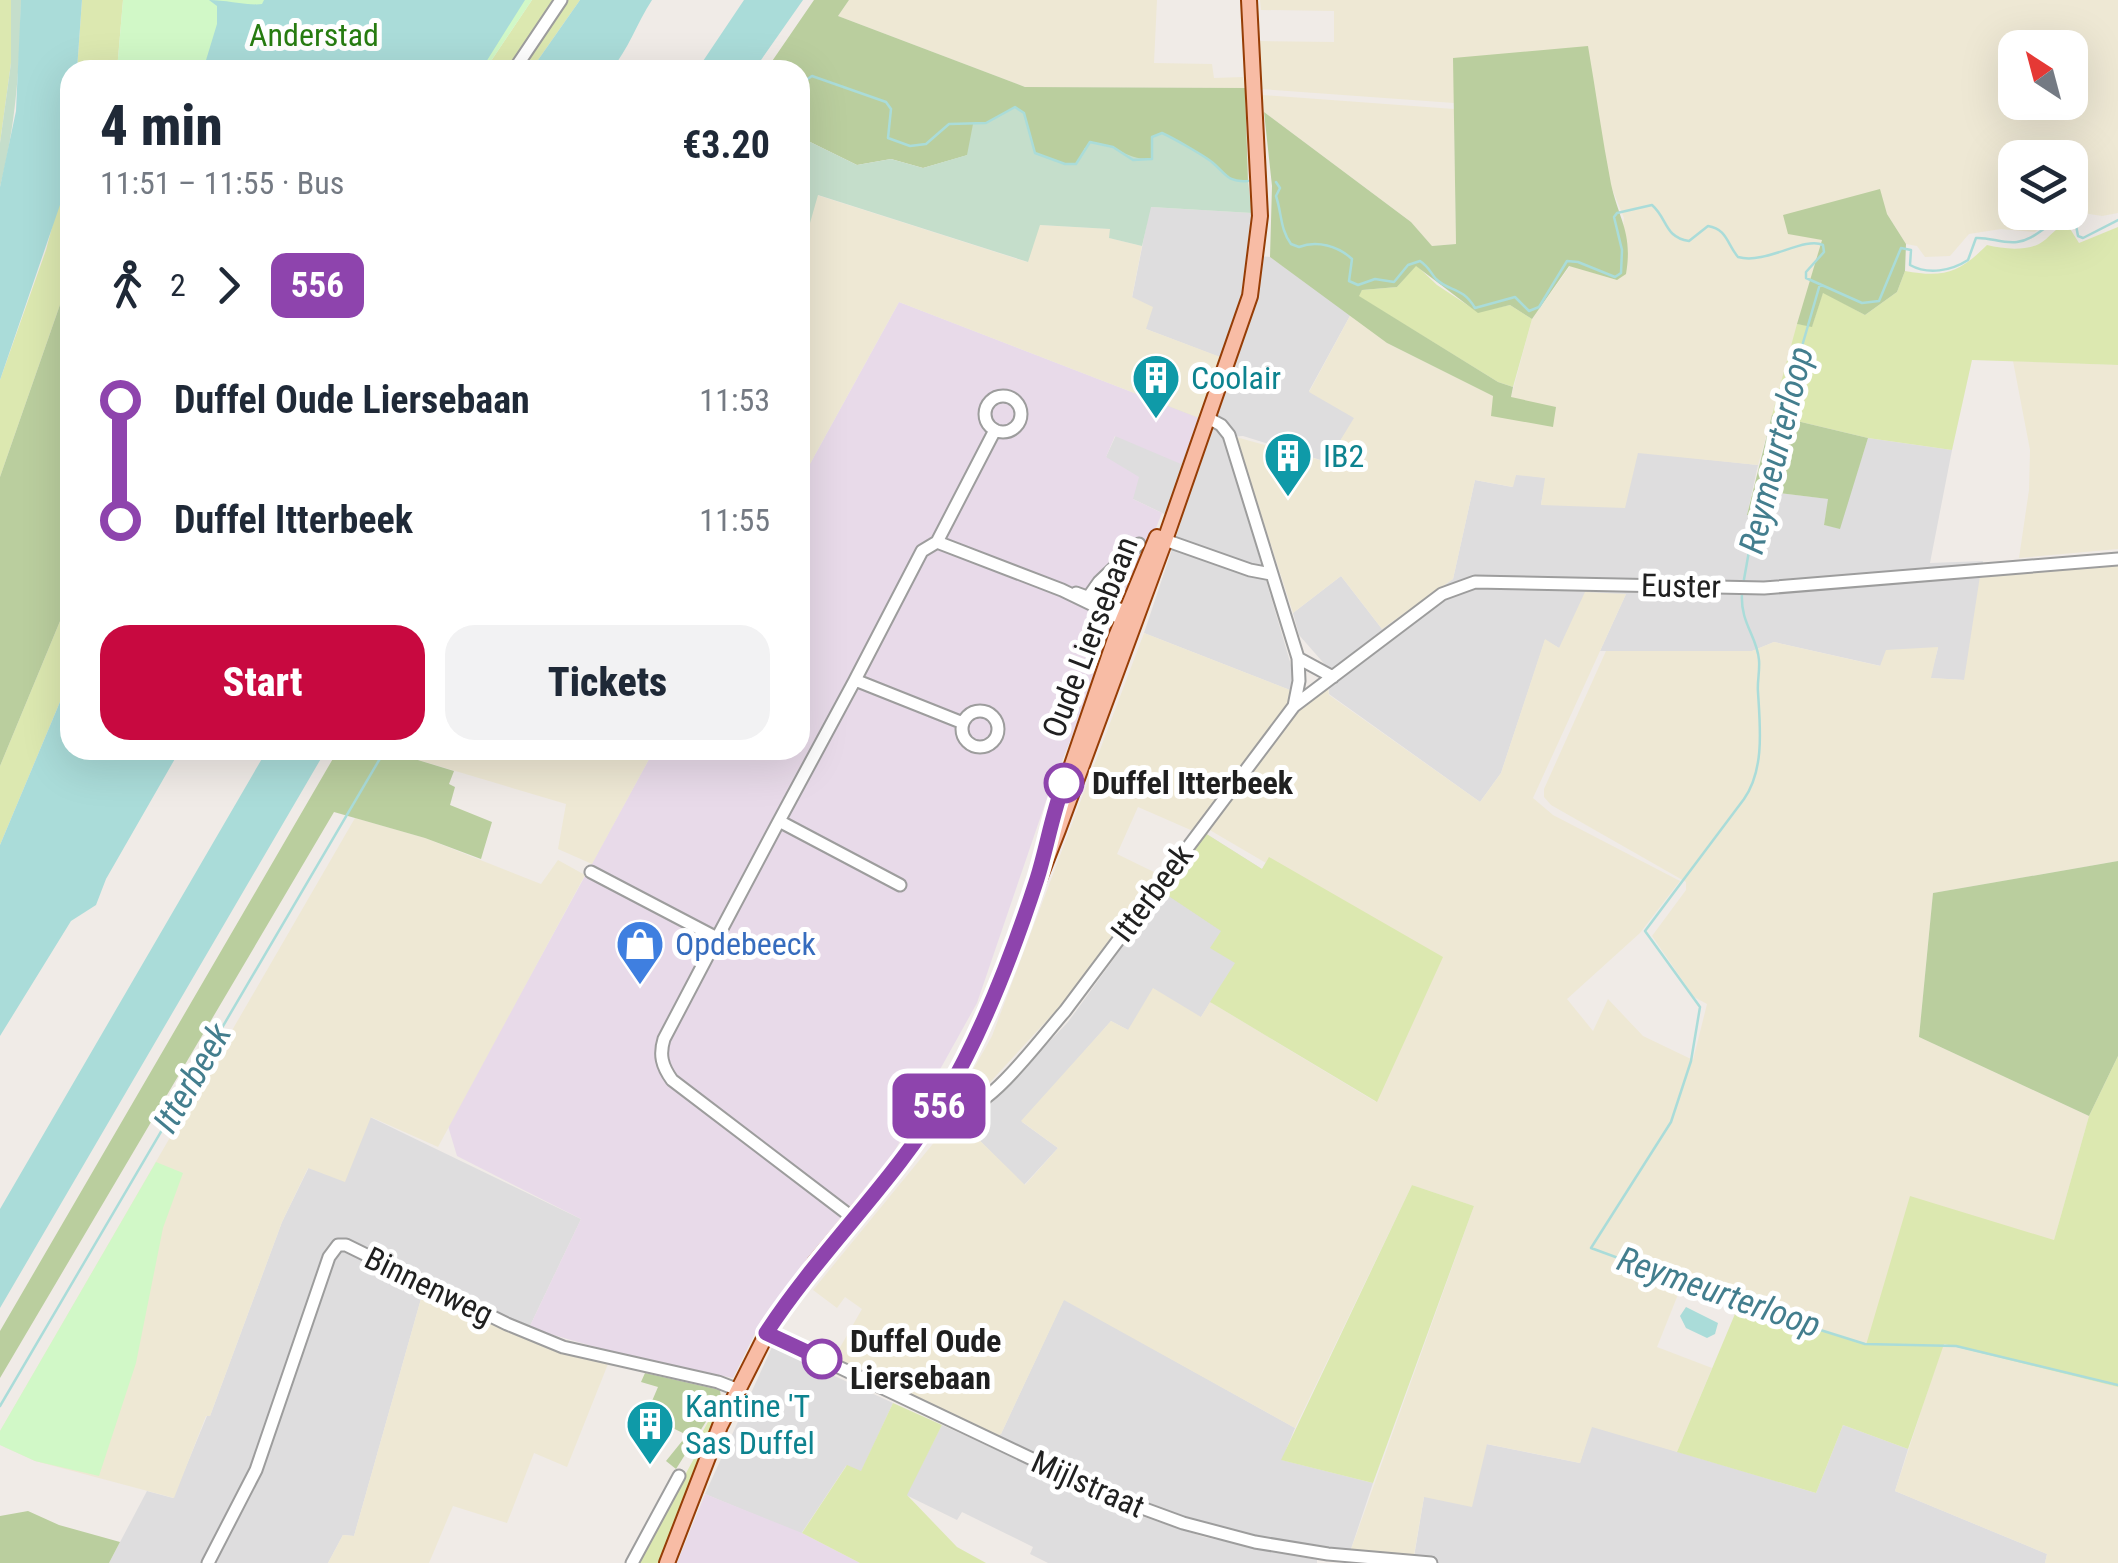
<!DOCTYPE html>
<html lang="en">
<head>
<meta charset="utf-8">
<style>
	:root { --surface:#fff; --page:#f2f2f3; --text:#1f2937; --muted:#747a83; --accent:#c80940 }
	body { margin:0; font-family:"Roboto Condensed",sans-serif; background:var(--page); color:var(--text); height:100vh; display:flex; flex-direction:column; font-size:38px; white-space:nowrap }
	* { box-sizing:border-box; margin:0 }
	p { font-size:32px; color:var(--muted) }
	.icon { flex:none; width:55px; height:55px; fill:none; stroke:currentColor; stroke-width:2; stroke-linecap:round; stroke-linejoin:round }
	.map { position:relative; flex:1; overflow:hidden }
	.side { position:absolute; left:60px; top:60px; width:750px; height:700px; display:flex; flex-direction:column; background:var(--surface); border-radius:30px; box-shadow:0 10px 40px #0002 }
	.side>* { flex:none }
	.badge { padding:0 20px; border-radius:15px; font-size:35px; line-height:65px }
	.needle { width:65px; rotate:324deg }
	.fabs { position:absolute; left:1998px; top:30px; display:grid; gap:20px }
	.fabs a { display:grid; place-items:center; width:90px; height:90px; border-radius:20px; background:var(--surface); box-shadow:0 10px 40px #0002; font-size:50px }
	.map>.badge { position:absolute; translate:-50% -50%; box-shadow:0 0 0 5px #fff }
	.legs { display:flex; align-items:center; gap:15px; height:110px; padding:0 40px; font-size:32px }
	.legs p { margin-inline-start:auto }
	.head { display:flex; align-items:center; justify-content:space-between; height:170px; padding:0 40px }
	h1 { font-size:55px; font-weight:800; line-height:75px }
	.action { display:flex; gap:20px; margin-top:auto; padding:20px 40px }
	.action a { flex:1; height:115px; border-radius:30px; background:var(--accent); color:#fff; font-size:40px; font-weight:800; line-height:115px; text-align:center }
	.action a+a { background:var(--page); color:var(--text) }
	ul { padding:0 40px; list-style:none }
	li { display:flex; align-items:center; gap:35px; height:120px; font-size:38px }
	li i { display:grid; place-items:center; width:15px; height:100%; margin:0 12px; background:currentColor }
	li i::after { content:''; width:25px; height:25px; margin:-12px; border:8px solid; border-radius:50%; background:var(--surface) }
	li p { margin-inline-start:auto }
	li:first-child i { background:linear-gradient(#0000 50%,currentColor 0) }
	li:last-child i { background:linear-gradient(currentColor 50%,#0000 0) }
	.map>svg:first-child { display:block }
</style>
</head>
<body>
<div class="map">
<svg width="2118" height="1563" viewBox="0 0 2118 1563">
	<rect width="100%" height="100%" fill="#f0ebe7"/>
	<!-- residential -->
	<path fill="#deddde" d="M 1150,207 L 1252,213 L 1249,255 L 1270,257 L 1351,314 L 1309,391 L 1355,418 L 1327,462 L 1243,436 L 1224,437 L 1293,672 L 1290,690 L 1144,633 L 1181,522 L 1133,499 L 1106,457 L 1116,435 L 1222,358 L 1146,329 L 1132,298 Z
		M 1868,438 L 1952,450 L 1930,563 L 1983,561 L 1965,680 L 1930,678 L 1938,648 L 1881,666 L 1774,642 L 1752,651 L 1600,651 L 1626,594 L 1559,648 L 1545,640 L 1501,773 L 1480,802 L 1329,694 L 1328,668 L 1299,635 L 1293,613 L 1341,576 L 1382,629 L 1453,579 L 1475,480 L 1512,487 L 1516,474 L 1546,478 L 1541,504 L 1638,452 L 1758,465 L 1747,515 L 1779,493 L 1829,499 L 1824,525 L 1839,528 Z
		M 1205,833 L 1262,869 L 1269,857 L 1443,957 L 1210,1003 L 1201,1017 L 1128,1030 L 1111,1021 L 1022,1122 L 1058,1148 L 1024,1185 L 967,1128 L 1068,1022 Z
		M 370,1117 L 581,1219 L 529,1328 L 424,1288 L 354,1536 L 343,1535 L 328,1563 L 109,1563 L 147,1491 L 173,1498 L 207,1416 L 210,1416 L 282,1222 L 309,1167 Z
		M 1064,1299 L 1295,1428 L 1282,1460 L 1373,1483 L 1350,1552 L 1284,1543 L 1202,1525 L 1107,1490 L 996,1436 L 1001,1434 Z
		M 772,1347 L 893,1403 L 861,1472 L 846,1466 L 801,1534 L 705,1494 Z
		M 942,1425 L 1141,1516 L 1204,1537 L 1317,1560 L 1317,1563 L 1048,1563 L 1030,1554 L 1033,1547 L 962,1512 L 957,1520 L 906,1495 Z
		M 1843,1425 L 1908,1449 L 1895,1491 L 2047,1554 L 2045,1563 L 1413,1563 L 1424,1497 L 1486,1444 L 1580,1463 L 1591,1426 L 1816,1493 Z"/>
	<!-- industrial -->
	<path fill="#e8dae9" d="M 899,302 L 1199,418 L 1181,464 L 1115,436 L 1106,457 L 1139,477 L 1133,499 L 1162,513 L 1046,801 L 977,1003 L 894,1152 L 762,1319 L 733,1378 L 627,1356 L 529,1328 L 581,1219 L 457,1156 L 448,1126 L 654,750 L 800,750 L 800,482 Z
		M 705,1494 L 802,1533 L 860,1563 L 677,1563 Z"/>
	<!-- farmland -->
	<path fill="#eee8d4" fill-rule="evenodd" d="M 849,0 L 1157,0 L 1154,63 L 1212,64 L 1214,78 L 1243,77 L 1245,88 L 1025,87 L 838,16 Z
		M 1260,0 L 2118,0 L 2118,213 L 2102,216 L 2070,211 L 2070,158 L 2015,158 L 2015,212 L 2063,213 L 2052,216 L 2035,232 L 2001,229 L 1969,234 L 1950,256 L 1925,257 L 1917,246 L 1906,244 L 1887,214 L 1822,240 L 1758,465 L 1638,453 L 1625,508 L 1541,505 L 1545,478 L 1516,475 L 1513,487 L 1475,480 L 1453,579 L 1382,629 L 1341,576 L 1293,613 L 1236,437 L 1327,462 L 1354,418 L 1309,392 L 1351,314 L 1387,343 L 1494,396 L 1511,397 L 1532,319 L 1570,266 L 1617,280 L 1624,218 L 1612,189 L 1454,58 L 1454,103 L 1261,89 L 1260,41 L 1334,42 L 1334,11 L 1261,10 ZM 2015,48 L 2070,48 L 2070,102 L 2015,102 Z
		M 1262,95 L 1454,109 L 1456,244 L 1432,246 L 1411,222 L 1264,112 Z
		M 817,195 L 1027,262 L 1039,225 L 1111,229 L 1109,238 L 1142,246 L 1132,297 L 1153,307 L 1146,329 L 1223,358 L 1199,418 L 899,302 L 800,482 L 800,258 Z
		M 2013,361 L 2118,365 L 2118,549 L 2019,558 L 2029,490 L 2030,450 Z
		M 2118,566 L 2118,861 L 1933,893 L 1919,1037 L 2089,1116 L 2054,1240 L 1866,1346 L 1683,1282 L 1657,1347 L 1712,1368 L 1677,1452 L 1592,1427 L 1580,1463 L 1487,1444 L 1472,1507 L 1424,1497 L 1414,1555 L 1350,1552 L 1474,1206 L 1412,1185 L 1295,1428 L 1064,1300 L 1001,1434 L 995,1437 L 834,1358 L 862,1309 L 845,1297 L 837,1308 L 813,1290 L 950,1123 L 967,1128 L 1025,1185 L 1058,1148 L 1021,1121 L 1111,1021 L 1128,1030 L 1153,988 L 1201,1017 L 1210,1002 L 1376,1102 L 1269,858 L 1266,863 L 1208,829 L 1294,714 L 1328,688 L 1329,695 L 1480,802 L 1501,773 L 1545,639 L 1559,648 L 1585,592 L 1626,594 L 1533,798 L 1553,815 L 1680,881 L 1640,933 L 1567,999 L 1593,1031 L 1608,999 L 1643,1036 L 1693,1060 L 1707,1004 L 1694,997 L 1652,936 L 1686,890 L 1686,882 L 1551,805 L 1544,797 L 1544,789 L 1606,651 L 1752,651 L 1774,642 L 1880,666 L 1886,650 L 1938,647 L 1931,678 L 1964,680 L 1980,576 Z
		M 1144,633 L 1290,690 L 1289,702 L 1193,831 L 1138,807 L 1117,854 L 1158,874 L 1063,1003 L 982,1091 L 973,1097 L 964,1097 L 960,1093 L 992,1036 Z
		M 385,750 L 654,750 L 592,864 L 558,849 L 566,804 Z
		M 355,818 L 425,838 L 541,884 L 558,860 L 585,875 L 438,1147 L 371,1117 L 345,1182 L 308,1168 L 282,1222 L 210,1416 L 206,1416 L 174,1498 L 35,1461 L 0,1445 L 0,1431 Z
		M 424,1288 L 530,1339 L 608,1364 L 567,1467 L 534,1453 L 507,1523 L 453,1506 L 429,1563 L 328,1563 L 343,1535 L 354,1536 Z
		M 1943,1344 L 2118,1387 L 2118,1563 L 2045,1563 L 2047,1554 L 1895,1491 Z"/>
	<!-- grass -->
	<path fill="#dce8b0" d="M 0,0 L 11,0 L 11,63 L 0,143 Z
		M 82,0 L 123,0 L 117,70 L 77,70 Z
		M 532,0 L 580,0 L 531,70 L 485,70 Z
		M 70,159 L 70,276 L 0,477 L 0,380 L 46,250 Z
		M 2067,224 L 2079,243 L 2118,227 L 2118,365 L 1972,360 L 1952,450 L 1868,438 L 1772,415 L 1797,324 L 1812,326 L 1823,292 L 1865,315 L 1897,292 L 1905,271 C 1944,278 1959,273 1987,245 C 2003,249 2024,251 2039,244 C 2050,238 2054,228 2067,224 Z
		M 1416,265 L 1437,285 L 1478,312 L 1510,305 L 1532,319 L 1513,387 L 1498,382 L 1358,296 L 1362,290 L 1397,287 Z
		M 70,597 L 70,678 L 0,845 L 0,766 Z
		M 1205,833 L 1262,869 L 1269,857 L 1443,957 L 1377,1102 L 1210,1002 L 1235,963 L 1210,948 L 1221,931 L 1161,891 Z
		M 2118,1056 L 2118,1387 L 1944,1344 L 1908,1449 L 1843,1425 L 1816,1493 L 1677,1452 L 1740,1302 L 1866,1345 L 1910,1196 L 2054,1240 L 2089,1116 Z
		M 1412,1185 L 1474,1206 L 1373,1483 L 1281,1460 Z
		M 721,1398 L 724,1402 L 661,1563 L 637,1563 L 697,1453 L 703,1431 Z
		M 893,1403 L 942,1425 L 907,1495 L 957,1547 L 986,1563 L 860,1563 L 802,1533 L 847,1465 L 861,1471 Z"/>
	<!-- forest -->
	<path fill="#bace9e" d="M 814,0 L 849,0 L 838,16 L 1025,87 L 1245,88 L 1248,181 C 1228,183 1225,173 1212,162 C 1200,154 1187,148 1175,139 L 1151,152 L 1152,159 L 1133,160 L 1113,147 L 1085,148 L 1076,164 L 1065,164 L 1035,153 L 1024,113 C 988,112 985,125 968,155 L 923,168 L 891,159 L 857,165 L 800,137 L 800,70 L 766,70 Z
		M 1588,46 C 1596,92 1602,138 1611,184 C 1619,220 1633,233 1626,274 L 1617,280 L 1569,266 L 1532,319 L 1510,305 L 1478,313 L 1416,266 L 1397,287 L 1362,290 L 1359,296 L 1498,382 L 1513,387 L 1511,397 L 1556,407 L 1553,427 L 1491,416 L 1493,396 L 1387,343 L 1270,257 L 1272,186 L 1264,112 L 1411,222 L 1432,246 L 1456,244 L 1453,58 Z
		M 1880,189 L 1887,214 L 1906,244 L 1905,271 L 1897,292 L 1865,315 L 1823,293 L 1812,327 L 1797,324 L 1822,240 L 1788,234 L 1783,215 Z
		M 70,276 L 70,597 L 0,766 L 0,477 Z
		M 1772,415 L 1868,438 L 1840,529 L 1824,525 L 1828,499 L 1779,493 L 1775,517 L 1747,515 Z
		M 338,750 L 385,750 L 454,771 L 449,784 L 455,787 L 450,805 L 492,822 L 481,859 L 425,838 L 334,812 L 0,1378 L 0,1331 Z
		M 2118,861 L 2118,1056 L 2089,1116 L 1919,1037 L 1933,893 Z
		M 645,1373 L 720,1390 L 721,1398 L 676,1469 L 666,1461 L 687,1435 L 646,1415 L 658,1387 L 641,1382 Z
		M 28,1511 L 59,1525 L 120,1542 L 109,1563 L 0,1563 L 0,1516 Z"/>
	<!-- wetland -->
	<path fill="#c5decb" d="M 11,0 L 21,0 C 20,64 16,125 0,187 L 0,143 L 11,63 Z
		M 1015,107 L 1024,113 L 1035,153 L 1065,164 L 1076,164 L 1090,142 C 1117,144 1125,160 1152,159 L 1152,137 L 1162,133 C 1173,138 1205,156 1213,163 C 1226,174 1228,183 1248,181 L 1252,213 L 1151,207 L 1142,246 L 1109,238 L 1110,229 L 1040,225 L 1028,262 L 818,195 L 800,258 L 800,137 L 857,165 L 891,159 L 923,168 L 967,155 L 973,124 L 986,123 Z"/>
	<!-- park -->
	<path fill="#d1f8c7" d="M 123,0 L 532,0 L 485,70 L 117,70 Z
		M 156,1162 L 183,1173 L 163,1228 L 136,1363 L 99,1476 L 35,1461 L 0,1445 L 0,1431 Z"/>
	<!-- water -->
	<path fill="#aadcd9" d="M 21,0 L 82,0 L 77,70 L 70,70 L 70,159 L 61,202 L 0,380 L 0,187 L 16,111 Z
		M 209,0 C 225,0 251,6 262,4 L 264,0 L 525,0 L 481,70 L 203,70 L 217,24 L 217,6 Z
		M 580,0 L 652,0 C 637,23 628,50 611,70 L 531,70 Z
		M 744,0 L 803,0 L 754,70 L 697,70 Z
		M 70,678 L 70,750 L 180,750 L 106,879 L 96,905 L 71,921 L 0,1036 L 0,845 Z
		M 267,750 L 326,750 L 0,1308 L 0,1209 Z
		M 1686,1307 L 1718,1323 L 1715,1334 L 1707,1338 L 1686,1328 L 1680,1316 Z"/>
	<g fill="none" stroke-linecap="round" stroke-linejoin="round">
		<!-- stream -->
		<path stroke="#aadcd9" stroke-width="2.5" d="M 800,84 L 812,76 L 886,102 L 891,109 L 888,138 L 910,146 L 926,144 L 949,124 L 986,123 L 1015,107 L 1024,113 L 1035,153 L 1065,164 L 1076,164 L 1090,142 L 1113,147 L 1133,160 L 1152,159 L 1152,137 L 1162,133 C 1173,138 1205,156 1213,163 C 1226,174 1228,183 1248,181
			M 1276,182 L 1280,188 L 1276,196 C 1282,214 1280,229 1291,244 L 1299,247 C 1317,240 1338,246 1352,259 L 1349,281 L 1358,285 L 1375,279 L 1394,282 L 1408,265 L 1420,261 C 1429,267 1430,272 1436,279 C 1449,292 1462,286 1475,308 L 1515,297 L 1529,311 L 1539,307 L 1567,261 L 1578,262 L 1615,277 L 1621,273 L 1622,250 L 1614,217 L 1617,213 L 1652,205 C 1668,219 1664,237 1689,241 L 1708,226 C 1727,229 1727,244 1738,257 C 1766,265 1804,236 1823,245 L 1824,252 L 1806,272 L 1806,278 L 1862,303 L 1879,301 L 1901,248 L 1911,250 L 1910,265 C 1928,275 1951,271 1968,260 L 1976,238 C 1989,237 2003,244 2017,242 C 2041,239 2051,213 2075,220 L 2078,236 L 2083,238 L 2118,220
			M 1743,585 L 1759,495 L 1820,284
			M 1742,593 C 1740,623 1757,636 1759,660 C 1760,671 1757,682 1758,692 C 1760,726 1765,769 1744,799 L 1645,931 L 1700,1007 L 1691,1061 L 1671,1122 L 1591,1248 L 1779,1317 L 1865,1344 L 1956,1346 L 2118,1385
			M 0,1406 L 385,750"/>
		<!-- minor casing -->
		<g stroke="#9d9d9d" stroke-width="15">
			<path id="minor" d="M 514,70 L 561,0
				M985 414a18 18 0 1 1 36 0a18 18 0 1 1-36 0Z
				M 995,430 L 937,542 L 1062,590 L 1122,619 L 1128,619
				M 1165,540 L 1250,570 L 1271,574
				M 937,542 L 922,551 L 855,680 L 963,723
				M 1076,593 L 1133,614
				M 1087,599 L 1099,582 L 1139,544
				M 1298,658 L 1333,677
				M 1294,706 L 1442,594 L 1475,582 L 1764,588 L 2118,559
				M962 729a18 18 0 1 1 36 0a18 18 0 1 1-36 0Z
				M 779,821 L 855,680
				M 591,872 L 717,938 L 779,821 L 900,885
				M 717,938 L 664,1039 C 659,1055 662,1066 672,1080 L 853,1218
				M 942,1101 C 949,1104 957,1108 964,1108 C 990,1108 1047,1031 1065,1011 L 1294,706 L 1299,681 L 1298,658 L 1229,435 L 1221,425 L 1208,418
				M 767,1333 L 1112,1497 L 1183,1523 L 1255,1542 L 1328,1554 L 1431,1563
				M 208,1563 L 256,1470 L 329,1257 L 338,1245 L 346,1245 L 507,1324 L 563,1347 L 718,1382 L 736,1389
				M 632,1563 L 679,1476"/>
		</g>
		<!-- major casing -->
		<g stroke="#963d06" stroke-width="18">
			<path id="major" d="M 1051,826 L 1115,639 L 1157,537
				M 667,1563 L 720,1426 L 767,1333 L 815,1263 L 914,1144 L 955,1079 L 979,1032 L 1058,830 L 1165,540 L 1250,296 L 1260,216 L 1249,0"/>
		</g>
		<!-- minor -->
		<use href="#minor" stroke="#fff" stroke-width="11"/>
		<!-- major -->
		<use href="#major" stroke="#f8bca5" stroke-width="14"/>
	</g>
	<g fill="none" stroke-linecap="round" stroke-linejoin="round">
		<!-- line-1 casing -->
		<g stroke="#fff" stroke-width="22">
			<path id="line-1" d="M 822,1359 L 766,1333 C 820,1250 895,1181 945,1096 C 984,1029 1013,953 1037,879 C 1047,847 1052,814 1064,783"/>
		</g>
		<!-- line-1 -->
		<use href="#line-1" stroke="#8e44ad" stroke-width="15"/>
	</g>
	<!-- icons -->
	<defs>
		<g id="building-pin" transform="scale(2.5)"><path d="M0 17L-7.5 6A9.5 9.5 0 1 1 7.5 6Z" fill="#0f9aa8" stroke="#fff"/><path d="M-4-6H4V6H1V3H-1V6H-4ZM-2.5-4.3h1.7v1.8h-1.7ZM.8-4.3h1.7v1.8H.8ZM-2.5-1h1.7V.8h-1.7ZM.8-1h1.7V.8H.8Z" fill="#fff"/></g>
		<g id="shop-pin" transform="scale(2.5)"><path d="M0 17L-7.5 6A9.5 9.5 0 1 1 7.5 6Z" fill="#3f7fe0" stroke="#fff"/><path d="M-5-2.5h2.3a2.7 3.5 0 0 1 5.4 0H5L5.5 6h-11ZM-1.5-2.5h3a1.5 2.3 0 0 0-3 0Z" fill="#fff"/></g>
	</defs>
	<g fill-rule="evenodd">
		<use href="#building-pin" x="1156" y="378"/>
		<use href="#building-pin" x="1288" y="456"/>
		<use href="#shop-pin" x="640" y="944"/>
		<use href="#building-pin" x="650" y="1424"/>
	</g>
	<!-- markers -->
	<g fill="#fff" stroke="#8e44ad" stroke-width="5">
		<circle cx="1064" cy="783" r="18"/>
		<circle cx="822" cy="1359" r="18"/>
	</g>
	<g text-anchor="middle" stroke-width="10" stroke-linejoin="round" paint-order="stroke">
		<!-- park labels -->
		<g font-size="32" fill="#277c11" stroke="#fff">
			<text x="314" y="46">Anderstad</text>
		</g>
		<!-- culture labels -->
		<g font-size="32" fill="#0d838f" stroke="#fff" text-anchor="start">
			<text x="1191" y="389">Coolair</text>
			<text x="1323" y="467">IB2</text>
			<text x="685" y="1417">Kantine 'T<tspan x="685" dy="37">Sas Duffel</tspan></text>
		</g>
		<!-- street labels -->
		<g font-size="32" fill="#202020" stroke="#fff">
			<text transform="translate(1681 586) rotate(1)" y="11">Euster</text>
			<text transform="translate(1090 637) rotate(-69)" y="11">Oude Liersebaan</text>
			<text transform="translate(1152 893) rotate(-53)" y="11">Itterbeek</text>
			<text transform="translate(429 1286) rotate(26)" y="11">Binnenweg</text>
			<text transform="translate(1088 1484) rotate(24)" y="11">Mijlstraat</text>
		</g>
		<!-- stop labels -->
		<g font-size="32" font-weight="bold" fill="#202020" stroke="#fff" text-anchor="start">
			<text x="1092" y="794">Duffel Itterbeek</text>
			<text x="850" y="1352">Duffel Oude<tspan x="850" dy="37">Liersebaan</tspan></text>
		</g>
		<!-- shop labels -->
		<g font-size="32" fill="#366cbe" stroke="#fff" text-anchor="start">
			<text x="675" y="955">Opdebeeck</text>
		</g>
		<!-- water labels -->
		<g font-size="35" font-style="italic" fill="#437e8e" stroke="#fff">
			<text transform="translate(1776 450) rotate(-76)" y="12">Reymeurterloop</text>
			<text transform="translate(192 1078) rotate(-60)" y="12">Itterbeek</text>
			<text transform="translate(1719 1292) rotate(19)" y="12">Reymeurterloop</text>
		</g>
	</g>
</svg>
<div class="fabs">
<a><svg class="needle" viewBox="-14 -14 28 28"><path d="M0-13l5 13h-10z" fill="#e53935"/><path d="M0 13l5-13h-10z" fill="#747a83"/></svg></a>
<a><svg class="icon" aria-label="layers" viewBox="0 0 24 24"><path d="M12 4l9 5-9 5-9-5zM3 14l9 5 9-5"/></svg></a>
</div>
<b class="badge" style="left:939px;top:1106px;background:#8e44ad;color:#fff">556</b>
<section class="side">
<div class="head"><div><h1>4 min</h1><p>11:51 – 11:55 · Bus</p></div><b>€3.20</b></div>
<div class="legs"><svg class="icon" aria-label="walk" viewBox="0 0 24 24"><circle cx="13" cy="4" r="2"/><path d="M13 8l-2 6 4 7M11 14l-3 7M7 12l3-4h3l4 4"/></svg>2<svg class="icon" aria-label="forward" viewBox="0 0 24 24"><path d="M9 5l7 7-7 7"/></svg><b class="badge" style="background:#8e44ad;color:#fff">556</b></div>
<ul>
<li><i style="color:#8e44ad"></i><b>Duffel Oude Liersebaan</b><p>11:53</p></li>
<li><i style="color:#8e44ad"></i><b>Duffel Itterbeek</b><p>11:55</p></li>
</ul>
<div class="action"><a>Start</a><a>Tickets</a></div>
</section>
</div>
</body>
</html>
